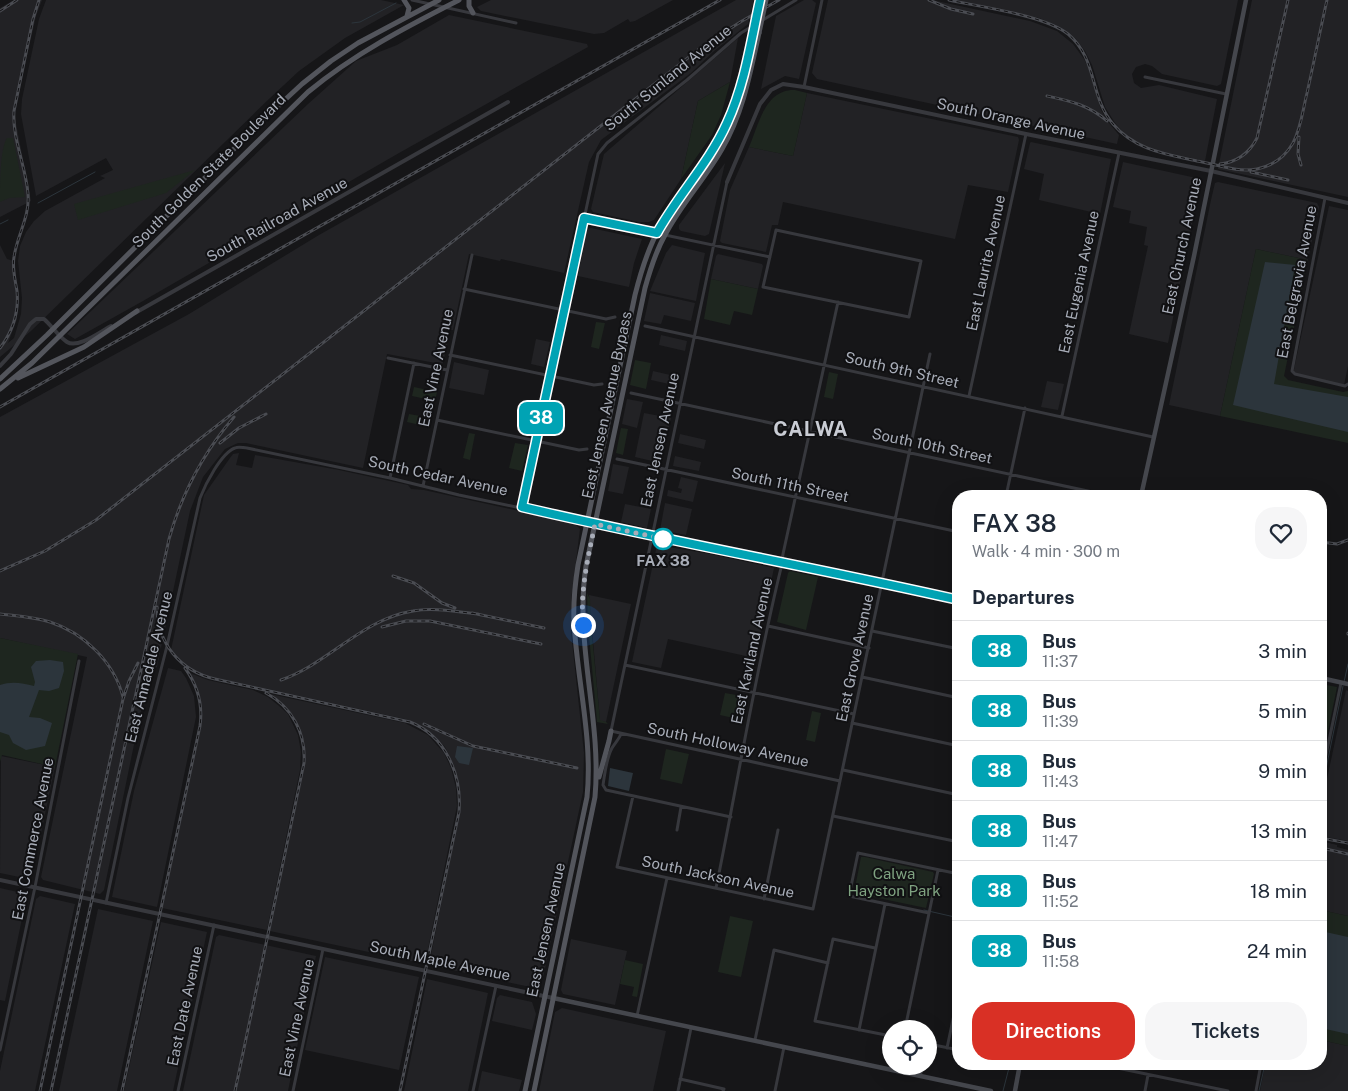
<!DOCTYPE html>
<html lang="en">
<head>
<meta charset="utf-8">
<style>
	:root { --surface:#fff; --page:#f6f6f7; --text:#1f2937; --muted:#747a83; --line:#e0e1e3; --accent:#d93025 }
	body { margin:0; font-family:"Public Sans",sans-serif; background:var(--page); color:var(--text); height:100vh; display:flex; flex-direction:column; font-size:19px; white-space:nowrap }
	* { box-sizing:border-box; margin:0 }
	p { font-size:16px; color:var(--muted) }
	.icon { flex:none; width:28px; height:28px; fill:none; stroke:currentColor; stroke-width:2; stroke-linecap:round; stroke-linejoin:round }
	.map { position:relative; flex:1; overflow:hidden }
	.details { position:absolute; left:952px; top:490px; width:375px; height:580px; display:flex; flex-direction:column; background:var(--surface); border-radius:20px; box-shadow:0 5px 20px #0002 }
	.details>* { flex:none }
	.badge { padding:0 10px; border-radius:8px; font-size:18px; line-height:32px }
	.buttons { position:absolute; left:882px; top:1020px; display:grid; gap:10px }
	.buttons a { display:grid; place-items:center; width:55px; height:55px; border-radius:50%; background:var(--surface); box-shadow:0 5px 20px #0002; font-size:25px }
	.you { position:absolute; width:25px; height:25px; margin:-12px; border:4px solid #fff; border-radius:50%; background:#1a73e8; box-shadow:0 0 0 8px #1a73e833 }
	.map>.badge { position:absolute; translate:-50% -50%; box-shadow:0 0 0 2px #fff }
	h2 { padding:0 20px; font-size:19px; line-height:45px }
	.round { display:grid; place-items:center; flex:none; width:52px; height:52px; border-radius:20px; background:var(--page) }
	.summary { display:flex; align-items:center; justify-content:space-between; height:85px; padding:0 20px }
	h1 { font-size:24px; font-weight:600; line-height:38px }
	.button { display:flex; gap:10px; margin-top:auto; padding:10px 20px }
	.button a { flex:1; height:58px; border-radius:20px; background:var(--accent); color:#fff; font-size:20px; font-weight:600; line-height:58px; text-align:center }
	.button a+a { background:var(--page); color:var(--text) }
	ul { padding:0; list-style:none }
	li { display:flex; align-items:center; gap:15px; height:60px; padding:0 20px; border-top:1px solid var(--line) }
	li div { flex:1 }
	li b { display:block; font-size:19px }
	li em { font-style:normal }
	li .badge { min-width:55px; font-weight:700; text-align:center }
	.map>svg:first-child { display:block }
</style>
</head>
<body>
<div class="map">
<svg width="1348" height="1091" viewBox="0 0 1348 1091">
	<rect width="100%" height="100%" fill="#161618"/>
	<!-- built -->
	<path fill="#222225" d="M 14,0 L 42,0 L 36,16 L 14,113 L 31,201 L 0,217 L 0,8 Z
		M 46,0 L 381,0 L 404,5 L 345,38 L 299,71 L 270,98 L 31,331 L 0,357 L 0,245 L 7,259 L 14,261 L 18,293 L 17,319 L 8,343 L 14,338 L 21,314 L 22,298 L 18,261 L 20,246 L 26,232 L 34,221 L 45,211 L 105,178 L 100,176 L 113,170 L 106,158 L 36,196 L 21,114 L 22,99 L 39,19 Z
		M 491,0 L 673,0 L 635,21 L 630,22 L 628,19 L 604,33 L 594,34 L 481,11 L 477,7 Z
		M 736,0 L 754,0 L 748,24 L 714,51 L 691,73 L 601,140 L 589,162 L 564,273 L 501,259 L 500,261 L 469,254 L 453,330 L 450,330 L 443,363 L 441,364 L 387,354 L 363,468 L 246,443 L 238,443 L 225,449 L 203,477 L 190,511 L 157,667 L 149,672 L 104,890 L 100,894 L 43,880 L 41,877 L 87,657 L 0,638 L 0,417 L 189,314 L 319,235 Z
		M 804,0 L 812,0 L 816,3 L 799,79 L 785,76 L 761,89 L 776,16 Z
		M 828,0 L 932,0 L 1030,21 L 1057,31 L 1073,44 L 1084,59 L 1089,69 L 1101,110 L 1109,123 L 1119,135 L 1117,144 L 817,79 L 812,73 Z
		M 957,0 L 1238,0 L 1221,84 L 1217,86 L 1162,74 L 1152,66 L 1145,64 L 1136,67 L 1132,74 L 1134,83 L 1141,88 L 1159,85 L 1217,99 L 1205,161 L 1154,150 L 1136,142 L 1124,133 L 1115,123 L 1105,107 L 1092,65 L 1085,51 L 1075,38 L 1060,27 L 1039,18 Z
		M 1252,0 L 1348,0 L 1348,197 L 1218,169 Z
		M 449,15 L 587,44 L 588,47 L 399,153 L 143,301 L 75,339 L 67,334 L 308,104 L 356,61 L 397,45 Z
		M 738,38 L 730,82 L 698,101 L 681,179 L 654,220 L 649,222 L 639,222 L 593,212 L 591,209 L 604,154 Z
		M 807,93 L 1018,137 L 1019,140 L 1008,192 L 968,185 L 955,239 L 783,202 L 778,225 L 772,225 L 766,252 L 722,243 L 720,241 L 730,190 L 749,147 L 793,156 Z
		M 1031,142 L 1111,159 L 1100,214 L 1039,200 L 1044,174 L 1024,169 L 1030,143 Z
		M 1123,162 L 1201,179 L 1168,343 L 1129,334 L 1148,246 L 1144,245 L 1147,227 L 1129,223 L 1131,211 L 1113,207 Z
		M 725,163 L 709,234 L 705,236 L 681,231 L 679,229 L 679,225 Z
		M 1218,182 L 1317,203 L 1319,207 L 1308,260 L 1256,249 L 1220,416 L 1169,405 L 1211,200 L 1215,183 Z
		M 1329,206 L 1348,210 L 1348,366 L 1344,385 L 1293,374 Z
		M 591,228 L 642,239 L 634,263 L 629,287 L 578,276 L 587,229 Z
		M 672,245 L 705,253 L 696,301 L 650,291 L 666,253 Z
		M 718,254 L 762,264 L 763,266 L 758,289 L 711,279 L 716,256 Z
		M 650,293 L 695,303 L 691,321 L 664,315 L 661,324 L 644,321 Z
		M 661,335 L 687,341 L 685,351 L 659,345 Z
		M 536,339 L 550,342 L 544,367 L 531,364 Z
		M 454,362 L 489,370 L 484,395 L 449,388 Z
		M 653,371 L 679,377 L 678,386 L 651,380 Z
		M 1047,381 L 1064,384 L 1058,410 L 1041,407 Z
		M 627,399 L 643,402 L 637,428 L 622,424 Z
		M 644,413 L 671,418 L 661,463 L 635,457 Z
		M 680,434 L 706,440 L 704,449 L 678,443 Z
		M 239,453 L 236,465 L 252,468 L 255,455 L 339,470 L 408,485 L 411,489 L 424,490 L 555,519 L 576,525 L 580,529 L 571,601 L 571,632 L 584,753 L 583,792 L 543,978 L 535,988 L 429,965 L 461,805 L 459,784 L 453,763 L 445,747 L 433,734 L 422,726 L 405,719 L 203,675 L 186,665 L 171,650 L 204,495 L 230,458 L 233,454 Z
		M 675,456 L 701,462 L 699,471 L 673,466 Z
		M 613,464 L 629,467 L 623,494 L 608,491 Z
		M 681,477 L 698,481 L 693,502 L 667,496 L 668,490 L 681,493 L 682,489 L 678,488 Z
		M 665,503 L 692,509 L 686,535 L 660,530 Z
		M 625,504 L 651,509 L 647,528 L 621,522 Z
		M 657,545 L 710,554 L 774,568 L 755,658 L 668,639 L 661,668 L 632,662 Z
		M 589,595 L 631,604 L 606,722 L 600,721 Z
		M 168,668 L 181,671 L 186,678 L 194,696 L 196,717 L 157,907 L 112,897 L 134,791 Z
		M 190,673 L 208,680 L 253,690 L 268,697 L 278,705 L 288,714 L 298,735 L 301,752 L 300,770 L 267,930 L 162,908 L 202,722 L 200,697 Z
		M 1346,690 L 1348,691 L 1348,841 L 1321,836 L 1321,807 Z
		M 270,694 L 405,723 L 428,735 L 444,753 L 451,768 L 456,788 L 457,806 L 425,964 L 270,931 L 304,770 L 305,756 L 303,738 L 296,721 L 285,705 Z
		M 1,756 L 55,767 L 32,876 L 29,879 L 0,873 Z
		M 1321,841 L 1337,845 L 1337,847 L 1348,850 L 1348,916 L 1321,910 Z
		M 0,888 L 22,893 L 26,899 L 5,1001 L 0,1000 Z
		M 40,896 L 75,904 L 35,1091 L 0,1091 L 0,1071 L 36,899 Z
		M 98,909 L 153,921 L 117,1091 L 59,1091 Z
		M 161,922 L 207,932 L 173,1091 L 124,1091 Z
		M 219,935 L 316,956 L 288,1091 L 183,1091 L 216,937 Z
		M 571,939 L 627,951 L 615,1005 L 563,994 L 561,990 Z
		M 325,957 L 419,977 L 399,1070 L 305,1050 Z
		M 427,979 L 488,993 L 468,1091 L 404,1091 Z
		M 500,995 L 532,1002 L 536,1014 L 532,1030 L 492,1021 L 497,998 Z
		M 562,1008 L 666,1031 L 653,1091 L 539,1091 L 555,1012 Z
		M 1321,1040 L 1348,1046 L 1348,1091 L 1260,1091 L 1265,1066 L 1267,1066 L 1267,1064 L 1321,1064 Z
		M 482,1071 L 522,1080 L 519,1091 L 478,1091 Z"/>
	<!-- green -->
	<path fill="#1e261f" d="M 730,82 L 721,115 L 712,135 L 681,179 L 698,101 Z
		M 795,90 L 807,93 L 793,156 L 749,147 C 759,124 765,89 795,90 Z
		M 7,138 L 13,138 L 25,197 L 9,198 L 0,202 C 0,187 0,148 7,138 Z
		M 195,170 L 166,193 L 78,220 L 74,204 Z
		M 1256,249 L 1308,260 L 1284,376 L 1288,380 L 1343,392 L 1348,391 L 1348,443 L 1220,416 Z
		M 711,279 L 758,289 L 752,315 L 734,311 L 730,325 L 704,319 Z
		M 596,322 L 605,323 L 599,349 L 591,347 Z
		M 635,360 L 651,363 L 646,389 L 630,385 Z
		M 829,372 L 838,374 L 833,399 L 824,397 Z
		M 414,387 L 437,392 L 435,401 L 412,396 Z
		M 409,414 L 431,418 L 429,427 L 407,422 Z
		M 621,428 L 628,429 L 623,455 L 616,453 Z
		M 469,433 L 475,434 L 470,460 L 463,458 Z
		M 515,443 L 528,445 L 522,471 L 509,468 Z
		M 790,571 L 818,577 L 806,630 L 777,622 L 788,573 Z
		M 587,593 L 590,599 L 591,624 L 600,720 L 606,722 L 608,724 L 597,722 L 588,625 Z
		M 0,638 L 78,654 L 55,767 L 2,755 L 0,762 Z
		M 1321,684 L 1337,687 L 1326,741 L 1321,740 Z
		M 725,693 L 747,697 L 742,720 L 720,715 Z
		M 812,711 L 821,713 L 815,742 L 806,740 Z
		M 666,749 L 689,754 L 682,784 L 660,779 Z
		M 861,857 L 865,857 L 933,872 L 934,874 L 926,908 L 854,893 Z
		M 1321,910 L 1348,916 L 1348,1046 L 1321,1040 Z
		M 730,916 L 753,921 L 741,977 L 718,972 Z
		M 625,960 L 643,964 L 637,997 L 632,996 L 634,987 L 620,984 Z"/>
	<!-- water -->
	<path fill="#2c353c" d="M 1265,262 L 1295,265 L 1274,384 L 1348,397 L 1348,432 L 1233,405 Z
		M 50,660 L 63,662 L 64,671 L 59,688 L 49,691 L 39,690 L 29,717 L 40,718 L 52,723 L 45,746 L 26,750 L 13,743 L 9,735 L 0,732 L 0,685 C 12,681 22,683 34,686 L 35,682 L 31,667 L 36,661 Z
		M 457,746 L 473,748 L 469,765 L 459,763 L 455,757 Z
		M 610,768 L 633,773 L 629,791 L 608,786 Z
		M 1321,931 L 1348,937 L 1348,1034 L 1321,1028 Z"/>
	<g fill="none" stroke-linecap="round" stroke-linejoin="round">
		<!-- stream -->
		<path stroke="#2c353c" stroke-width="1" d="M 352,23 L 360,22 L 396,3
			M 38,203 L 95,172
			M 0,224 L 8,220
			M 1344,682 L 1348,664
			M 1321,793 L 1343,686
			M 924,910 L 959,918
			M 1003,1091 L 1010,1064
			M 1259,1091 L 1265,1064"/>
		<!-- minor -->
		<path stroke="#37383d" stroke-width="3" d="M 412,0 L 516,23
			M 1145,77 L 1226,94
			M 804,87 L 822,0
			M 727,182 L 611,731 L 840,781
			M 1325,198 L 1292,371 L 1295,374 L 1345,386 L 1348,384
			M 584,218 L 770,257
			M 776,230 L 921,261 L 909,317 L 763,287 Z
			M 464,289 L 606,319 L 615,317
			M 645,326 L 1153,437
			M 450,355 L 594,385 L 602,384
			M 388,358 L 447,370
			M 631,393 L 1111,496
			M 969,396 L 1026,134
			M 1062,416 L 1119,153
			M 437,420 L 579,450 L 587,449
			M 617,459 L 959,532
			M 390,478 L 414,363
			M 423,486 L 472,255
			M 1006,496 L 1025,408
			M 522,507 L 598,154 L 607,143 L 687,80 L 741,33 L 796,0
			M 768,626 L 869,648
			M 872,631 L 959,649
			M 625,665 L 854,714
			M 862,677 L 959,698
			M 852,723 L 959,746
			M 621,734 C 619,739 615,743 612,748 C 606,759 605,773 603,785 L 606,790 L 731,817
			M 843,770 L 959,795
			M 1321,779 L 1341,683
			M 633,796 L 617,867 L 813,909 L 930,354
			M 833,816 L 959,842
			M 677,830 L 681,807
			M 716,888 C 738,781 755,674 781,568 L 783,554 L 838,302
			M 764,899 L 778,830
			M 106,903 L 128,798 L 167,646 L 200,498 C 205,485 221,453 235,448 C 239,446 243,448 247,448 L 390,478 L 459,495 L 587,522
			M 929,913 L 849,896 L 858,853 L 959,874
			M 875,948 L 833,939 L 815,1021 L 891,1036
			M 637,1016 L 667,878
			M 905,1029 L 938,870
			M 859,1030 L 885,904
			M 755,1040 L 774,950 L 828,963
			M 929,1044 L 959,1050
			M 947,1048 L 959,991
			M 0,1050 L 35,887 L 79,661
			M 1098,1064 L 1228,1091
			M 919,1066 L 920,1075
			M 920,1075 L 924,1066
			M 680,1079 L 724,1089 L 723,1091
			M 178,1091 L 214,925
			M 293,1091 L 323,949
			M 473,1091 L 496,986
			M 678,1091 L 691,1028
			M 775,1091 L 784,1047
			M 1145,1091 L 1148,1075
			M 1256,1091 L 1261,1064"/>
		<!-- tertiary -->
		<path stroke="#37383d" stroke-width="4" d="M 727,182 L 760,104 L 771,90 L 783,84 L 804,87 L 1026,134 L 1211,171 L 1348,203
			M 135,313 L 508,102
			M 0,366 L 11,354 L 30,324 L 36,319 L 44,319 C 52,326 58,336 67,342 C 78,349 101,331 111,326
			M 0,880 L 553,998"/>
		<!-- secondary -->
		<path stroke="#45474d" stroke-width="4.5" d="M 1141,496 L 1194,256 L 1246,0
			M 587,522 C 711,548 835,572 959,600
			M 1321,678 L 1348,684
			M 553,998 L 991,1091
			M 1015,1091 L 1020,1064"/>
		<!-- primary -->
		<path stroke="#53555c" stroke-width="5" d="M 404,0 L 409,8 L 407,16
			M 469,0 L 469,6 L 473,13
			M 18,378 L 84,347 L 137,311
			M 0,379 L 47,335 L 262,121 L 302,84 L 331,61 L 358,43 L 439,0
			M 0,389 L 32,363 L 308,92 C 354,54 406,27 459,0
			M 599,777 L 609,741 L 611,731
			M 525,1091 L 587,797 C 593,739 577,680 574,622 C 573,603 575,584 578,565 L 635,295 C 641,271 648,248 660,227 C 677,197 701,172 718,141 C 736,109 744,73 752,37
			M 534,1091 L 595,797 C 602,720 574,643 586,566 L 645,288 C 650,270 656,251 665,235 C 681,204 705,179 722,149 C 743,113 750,74 759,33"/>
		<!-- rail casing -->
		<g stroke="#4a4c52" stroke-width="3">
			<path id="rail" d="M 929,0 L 951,9 L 973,14
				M 949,0 C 980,7 1044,15 1068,34 C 1098,59 1089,96 1113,124 C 1135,150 1166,154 1197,161 C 1216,164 1237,173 1257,169 C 1272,166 1285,157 1293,143 C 1301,128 1303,109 1307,93 C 1314,62 1320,31 1327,0
				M 0,11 L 17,0
				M 1047,96 C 1070,101 1089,105 1107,121
				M 1299,137 L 1298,154 L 1301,165
				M 1220,164 C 1237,162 1249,154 1257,138 L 1288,0
				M 1251,172 L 1288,180
				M 0,348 C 13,331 19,312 17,291 C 15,279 12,268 14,257 C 17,235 30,217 28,194 C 26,166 12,139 14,111 L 33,19 L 39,0
				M 0,407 L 720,0
				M 220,443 L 239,428 L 266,414
				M 1321,542 L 1337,544 L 1348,540
				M 0,571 L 45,551 L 96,520 L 707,43 L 742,21 L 779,0
				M 393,576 L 414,583 L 442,603 L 455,608
				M 157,607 C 157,643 180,671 215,679 L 410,722 C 446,736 462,775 459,812 L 400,1091
				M 472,613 L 544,628
				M 0,614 C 17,616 34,617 50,622 C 84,633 114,662 123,697
				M 382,627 L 406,621 L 430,621 L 541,644
				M 1348,634 L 1348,633
				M 281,680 C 328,664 362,619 413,611 C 434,607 457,612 478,614
				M 424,724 L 473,746 L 577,768
				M 1321,838 L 1348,843
				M 1326,849 L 1348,854
				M 40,1091 L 123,699 L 129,681 L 138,663
				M 51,1091 L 169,539 C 182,493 203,453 234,417
				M 122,1091 L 200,726 C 203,705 198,686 185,668
				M 235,1091 L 304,763 C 306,733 292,707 266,693"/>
		</g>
		<!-- rail -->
		<use href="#rail" stroke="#111113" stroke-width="1" stroke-dasharray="4" stroke-linecap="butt"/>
		<!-- primary-bridge -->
		<path stroke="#53555c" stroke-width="5" d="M 759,33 L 766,0
			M 752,37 L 760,0"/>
	</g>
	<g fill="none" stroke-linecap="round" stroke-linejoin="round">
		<!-- line casing -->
		<g stroke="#fff" stroke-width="11">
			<path id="line" d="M 760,0 C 751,41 745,84 727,123 C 709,163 678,195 657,233 L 584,218 L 522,507 C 667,541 813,567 959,600"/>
		</g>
		<!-- line -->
		<use href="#line" stroke="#00a3b4" stroke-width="8"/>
		<!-- walk -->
		<path stroke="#a8adb8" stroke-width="5" stroke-dasharray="0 9" d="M 583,625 C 580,590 588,558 595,524 L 664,539 L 663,539"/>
	</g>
	<!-- markers -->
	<circle fill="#fff" stroke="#00a3b4" stroke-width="2.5" cx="663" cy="539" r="10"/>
	<g text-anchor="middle" stroke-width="4" stroke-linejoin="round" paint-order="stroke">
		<!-- street labels -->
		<g font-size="15" fill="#a8adb8" stroke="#111113">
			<text transform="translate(668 78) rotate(-39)" y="5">South Sunland Avenue</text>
			<text transform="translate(1011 119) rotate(12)" y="5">South Orange Avenue</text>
			<text transform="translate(209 171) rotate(-45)" y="5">South Golden State Boulevard</text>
			<text transform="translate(277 220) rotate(-29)" y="5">South Railroad Avenue</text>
			<text transform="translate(1182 246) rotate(-78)" y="5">East Church Avenue</text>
			<text transform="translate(986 263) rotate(-78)" y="5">East Laurite Avenue</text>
			<text transform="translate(1079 282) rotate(-78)" y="5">East Eugenia Avenue</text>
			<text transform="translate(1297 282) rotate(-79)" y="5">East Belgravia Avenue</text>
			<text transform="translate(436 368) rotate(-78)" y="5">East Vine Avenue</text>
			<text transform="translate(902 370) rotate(13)" y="5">South 9th Street</text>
			<text transform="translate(607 405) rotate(-78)" y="5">East Jensen Avenue Bypass</text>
			<text transform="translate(660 440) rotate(-78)" y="5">East Jensen Avenue</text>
			<text transform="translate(932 446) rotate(12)" y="5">South 10th Street</text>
			<text transform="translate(438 476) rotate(12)" y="5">South Cedar Avenue</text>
			<text transform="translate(790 485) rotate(12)" y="5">South 11th Street</text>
			<text transform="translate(752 651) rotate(-78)" y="5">East Kaviland Avenue</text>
			<text transform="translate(855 658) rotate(-78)" y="5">East Grove Avenue</text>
			<text transform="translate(149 667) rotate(-76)" y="5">East Annadale Avenue</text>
			<text transform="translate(728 745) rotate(12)" y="5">South Holloway Avenue</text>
			<text transform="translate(33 839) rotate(-79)" y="5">East Commerce Avenue</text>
			<text transform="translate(718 877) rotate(12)" y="5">South Jackson Avenue</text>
			<text transform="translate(546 930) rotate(-78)" y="5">East Jensen Avenue</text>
			<text transform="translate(440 961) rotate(12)" y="5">South Maple Avenue</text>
			<text transform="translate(185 1006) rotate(-78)" y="5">East Date Avenue</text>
			<text transform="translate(297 1018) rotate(-78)" y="5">East Vine Avenue</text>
		</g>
		<!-- stop labels -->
		<g font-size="15" font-weight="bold" fill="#a8adb8" stroke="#111113">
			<text x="663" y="566">FAX 38</text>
		</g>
		<!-- park labels -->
		<g font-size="15" fill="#7fa381" stroke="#111113">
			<text x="894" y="879">Calwa<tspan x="894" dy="17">Hayston Park</tspan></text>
		</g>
		<!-- district labels -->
		<g font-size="20" font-weight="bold" letter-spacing="1" fill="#c9ccd4" stroke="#111113">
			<text x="811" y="436">CALWA</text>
		</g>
	</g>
</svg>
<div class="buttons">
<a><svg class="icon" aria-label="locate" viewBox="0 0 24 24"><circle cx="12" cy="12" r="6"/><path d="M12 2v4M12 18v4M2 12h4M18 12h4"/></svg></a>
</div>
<div class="you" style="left:583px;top:625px"></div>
<b class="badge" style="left:541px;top:418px;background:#00a3b4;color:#fff">38</b>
<section class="details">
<div class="summary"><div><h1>FAX 38</h1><p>Walk · 4 min · 300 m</p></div><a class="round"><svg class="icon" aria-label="heart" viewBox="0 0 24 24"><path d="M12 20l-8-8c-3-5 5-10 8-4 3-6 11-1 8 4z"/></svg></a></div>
<h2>Departures</h2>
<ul>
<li><span class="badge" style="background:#00a3b4;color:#fff">38</span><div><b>Bus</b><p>11:37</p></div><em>3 min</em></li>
<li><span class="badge" style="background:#00a3b4;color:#fff">38</span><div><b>Bus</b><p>11:39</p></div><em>5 min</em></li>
<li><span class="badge" style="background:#00a3b4;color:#fff">38</span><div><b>Bus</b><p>11:43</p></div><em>9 min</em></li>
<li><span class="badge" style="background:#00a3b4;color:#fff">38</span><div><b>Bus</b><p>11:47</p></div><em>13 min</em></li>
<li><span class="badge" style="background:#00a3b4;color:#fff">38</span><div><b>Bus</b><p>11:52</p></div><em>18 min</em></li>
<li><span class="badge" style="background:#00a3b4;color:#fff">38</span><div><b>Bus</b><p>11:58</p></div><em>24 min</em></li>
</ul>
<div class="button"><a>Directions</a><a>Tickets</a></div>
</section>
</div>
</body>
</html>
